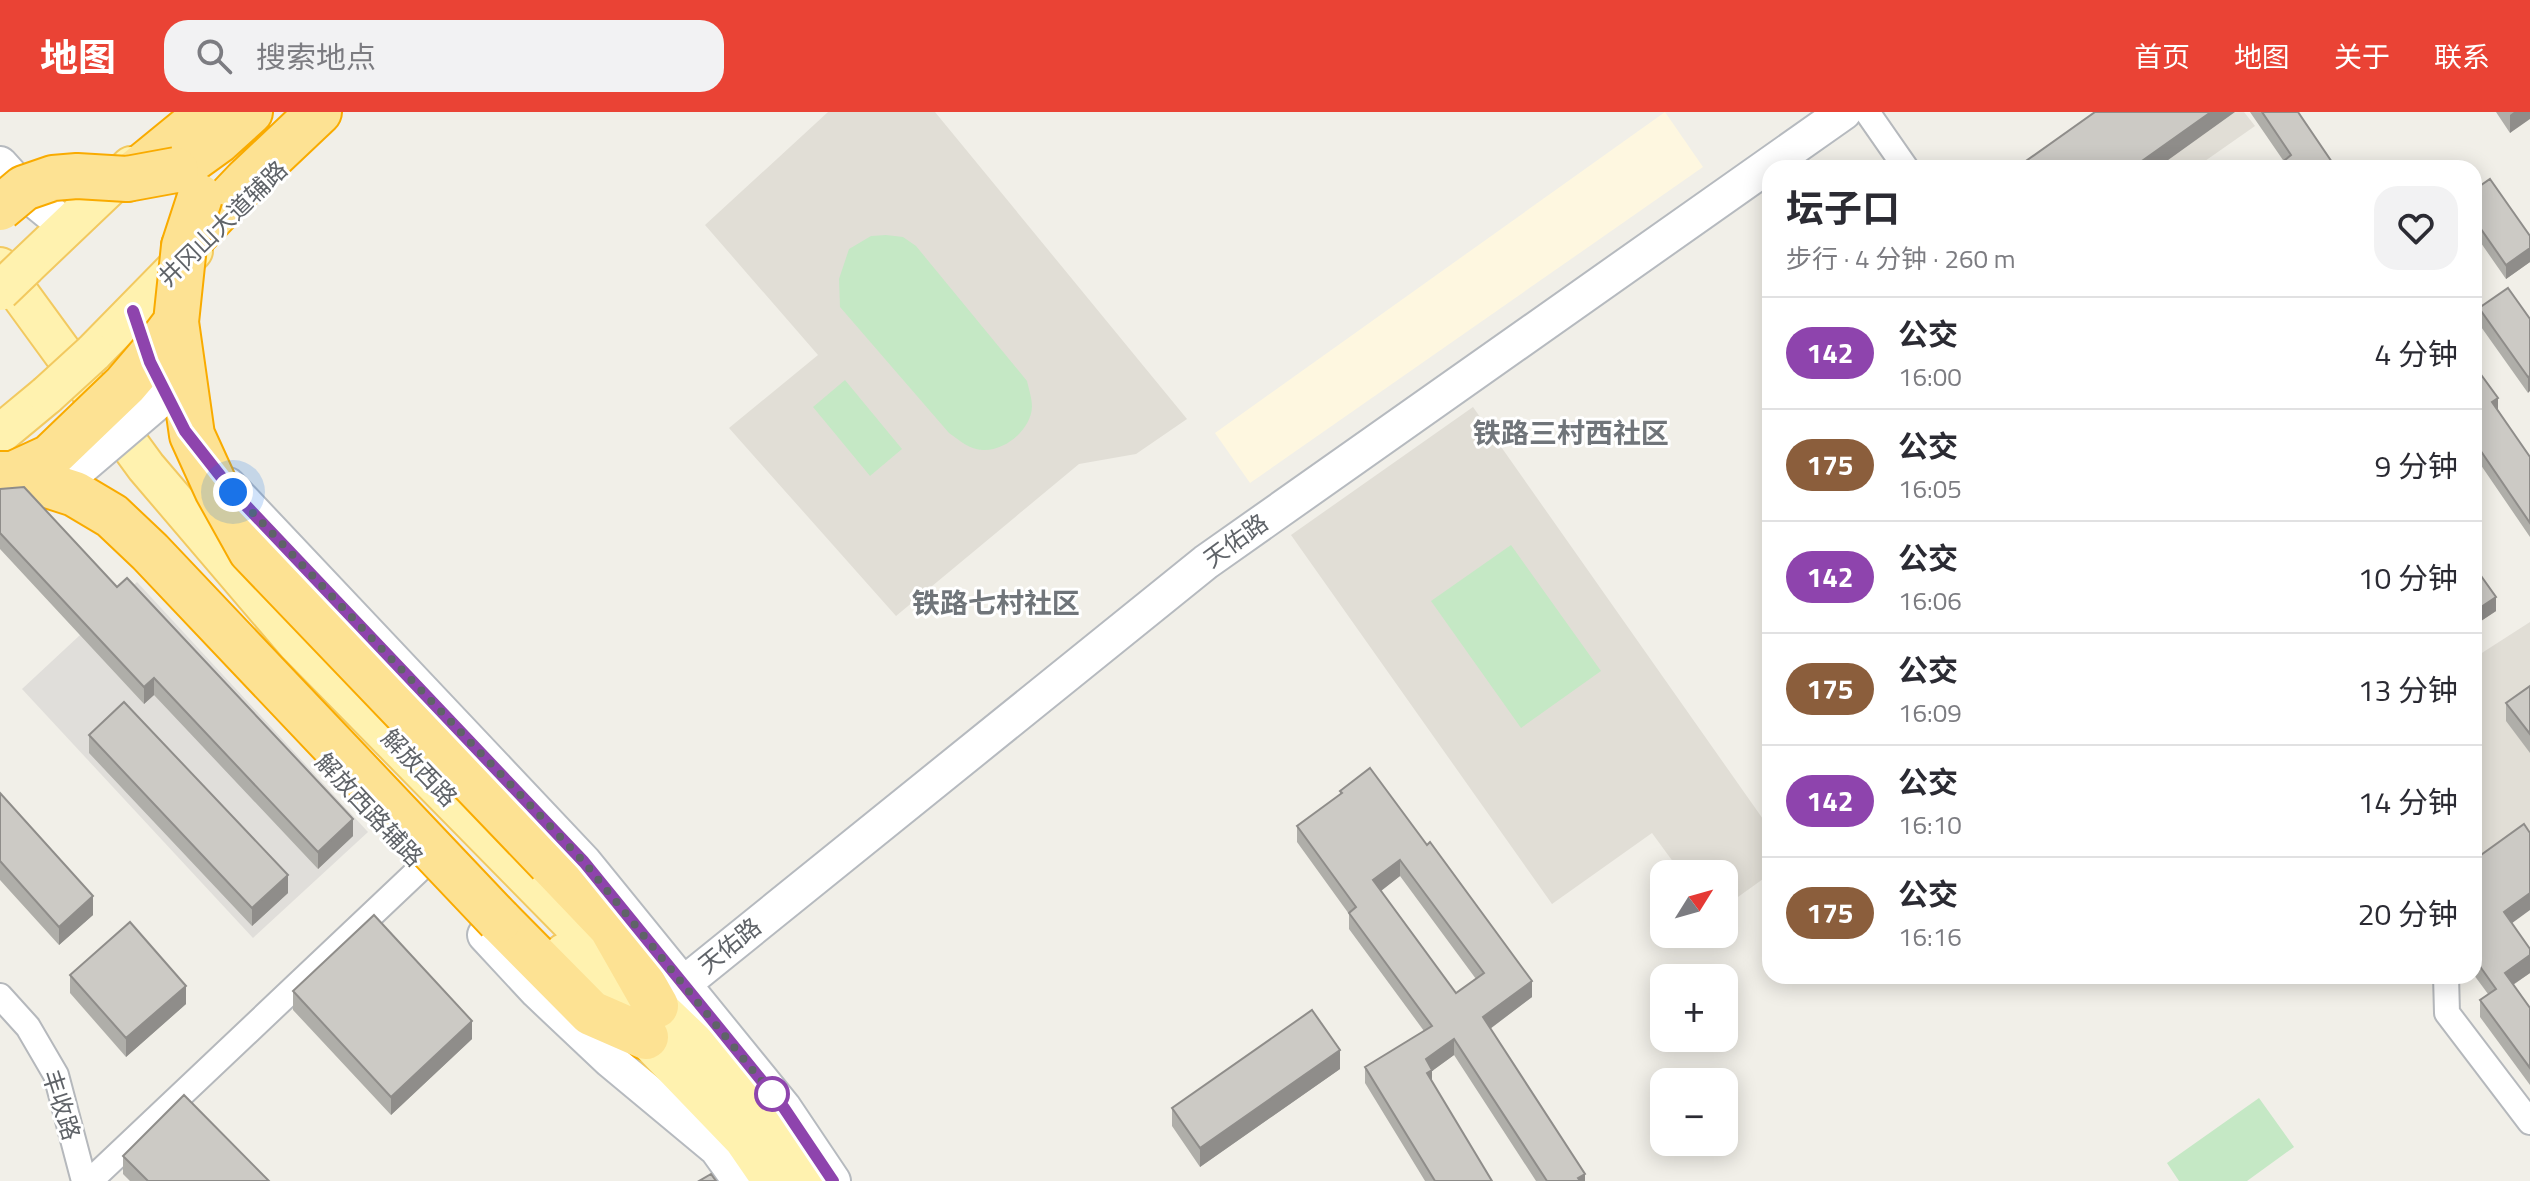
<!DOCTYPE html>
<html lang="zh">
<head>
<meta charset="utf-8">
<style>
	:root { --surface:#fff; --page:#f2f2f3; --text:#2b2b33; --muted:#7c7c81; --line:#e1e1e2; --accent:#ea4335 }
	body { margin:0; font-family:"Titillium Web","Noto Sans SC",sans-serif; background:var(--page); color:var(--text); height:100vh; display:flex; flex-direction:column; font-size:30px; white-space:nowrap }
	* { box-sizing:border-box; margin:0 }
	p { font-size:26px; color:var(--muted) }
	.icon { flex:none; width:44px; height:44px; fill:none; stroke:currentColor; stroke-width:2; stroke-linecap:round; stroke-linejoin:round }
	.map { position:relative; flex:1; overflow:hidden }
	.drawer { position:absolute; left:1762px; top:48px; width:720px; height:824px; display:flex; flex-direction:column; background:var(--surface); border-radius:24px; box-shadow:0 4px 20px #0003 }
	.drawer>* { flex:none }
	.badge { padding:0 16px; border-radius:26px; font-size:28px; line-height:52px }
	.needle { width:52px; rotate:53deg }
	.fabs { position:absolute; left:1650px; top:748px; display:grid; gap:16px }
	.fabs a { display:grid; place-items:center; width:88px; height:88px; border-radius:16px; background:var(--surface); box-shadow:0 4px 20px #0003; font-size:40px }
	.you { position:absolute; width:40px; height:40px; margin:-20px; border:6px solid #fff; border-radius:50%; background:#1a73e8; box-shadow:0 0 0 12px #1a73e833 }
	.map>.badge { position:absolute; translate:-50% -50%; box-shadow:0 0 0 4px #fff }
	.round { display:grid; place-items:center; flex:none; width:84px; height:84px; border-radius:24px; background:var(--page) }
	.summary { display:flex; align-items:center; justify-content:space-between; height:136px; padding:0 24px }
	h1 { font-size:38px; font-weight:700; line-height:60px }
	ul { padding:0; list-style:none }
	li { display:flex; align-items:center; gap:24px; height:112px; padding:0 24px; border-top:2px solid var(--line) }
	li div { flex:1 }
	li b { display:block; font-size:30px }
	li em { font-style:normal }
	li .badge { min-width:88px; font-weight:700; text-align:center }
	header { display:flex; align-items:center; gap:48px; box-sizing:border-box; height:112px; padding:0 40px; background:var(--accent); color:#fff }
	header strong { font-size:38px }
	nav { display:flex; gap:44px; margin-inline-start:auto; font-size:28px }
	.search { width:560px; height:72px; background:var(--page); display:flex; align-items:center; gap:20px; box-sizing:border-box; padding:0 28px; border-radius:24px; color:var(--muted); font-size:30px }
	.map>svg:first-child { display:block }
</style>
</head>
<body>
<header>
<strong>地图</strong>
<div class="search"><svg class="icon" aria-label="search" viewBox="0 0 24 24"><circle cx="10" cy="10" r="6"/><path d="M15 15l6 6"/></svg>搜索地点</div>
<nav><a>首页</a><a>地图</a><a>关于</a><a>联系</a></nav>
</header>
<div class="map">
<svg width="2530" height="1069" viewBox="0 0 2530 1069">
	<rect width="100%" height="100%" fill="#f1efe8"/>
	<!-- commercial -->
	<path fill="#fef7e0" d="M 1665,0 L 1703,55 L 1250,371 L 1215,321 Z"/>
	<!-- industrial -->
	<path fill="#e0deda" d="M 137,470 L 368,720 L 253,826 L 22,577 Z"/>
	<!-- education -->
	<path fill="#e1ded6" d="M 828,0 L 935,0 L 1187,307 L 1136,342 L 1079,352 L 896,504 L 729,316 L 818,243 L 705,113 Z
		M 2097,0 L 2244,0 L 2255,14 L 2195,56 L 2136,56 Z
		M 1473,295 L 1770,717 L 1770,762 L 1724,795 L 1724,762 L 1682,762 L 1652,721 L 1552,792 L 1291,423 Z
		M 2530,510 L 2530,722 L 2474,751 L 2474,546 Z"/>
	<!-- green -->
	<path fill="#c5e8c5" d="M 886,123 L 903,125 L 916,134 L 1027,269 C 1029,278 1032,286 1032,295 C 1031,317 1006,339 983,338 C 970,338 959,328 949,321 L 840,195 L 839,167 L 849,137 L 871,124 Z
		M 845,268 L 902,337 L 870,364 L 813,295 Z
		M 1511,433 L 1601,559 L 1521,616 L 1431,489 Z
		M 2259,986 L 2294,1035 L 2247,1069 L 2179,1069 L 2167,1051 Z"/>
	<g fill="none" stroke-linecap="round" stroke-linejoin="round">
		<!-- street casing -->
		<g stroke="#b5b8bc" stroke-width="28">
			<path id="street" d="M 1867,0 L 1906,56
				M 2446,864 L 2447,901 L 2530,1010
				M 0,884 L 28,915 L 56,963 L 84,1069
				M 90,1069 L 422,755"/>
		</g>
		<!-- secondary casing -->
		<g stroke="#b6babf" stroke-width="38">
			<path id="secondary" d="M 0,52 L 28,83 L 66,114
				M 228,373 L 584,750 L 784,996 L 833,1069
				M 485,823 L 537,879 L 610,948 L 717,1037 L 740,1069
				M 656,894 L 1206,450 L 1844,0"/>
		</g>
		<!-- primary casing -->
		<g stroke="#f2c960" stroke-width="42">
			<path id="primary" d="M 26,154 L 131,54
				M 0,155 L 146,355 L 297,532 L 594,834 L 713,948 L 770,1008 L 811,1069
				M 93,241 L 193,139
				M 0,322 L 47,283
				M 564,841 L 743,1027 L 772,1069"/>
		</g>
		<!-- highway casing -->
		<g stroke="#f9ab00" stroke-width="48">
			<path id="highway" d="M 193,47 L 218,29 L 250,0
				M 127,67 L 209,0
				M 184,134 L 246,69 L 319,0
				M 550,751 L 611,815 L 656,894
				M 499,808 L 591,901 L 646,925"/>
		</g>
		<!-- street -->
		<use href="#street" stroke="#fff" stroke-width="24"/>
		<!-- secondary -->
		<use href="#secondary" stroke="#fff" stroke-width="34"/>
		<!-- primary -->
		<use href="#primary" stroke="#fff2af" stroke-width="38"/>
		<!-- highway -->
		<use href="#highway" stroke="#fde293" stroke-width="44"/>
		<!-- secondary-bridge casing -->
		<g stroke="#b6babf" stroke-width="38" stroke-linecap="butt">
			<path id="secondary-bridge" d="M 64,370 L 166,283"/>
		</g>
		<!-- primary-bridge casing -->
		<g stroke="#f2c960" stroke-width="42" stroke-linecap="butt">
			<path id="primary-bridge" d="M 0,179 L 26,154
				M 47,283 L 93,241"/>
		</g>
		<!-- highway-bridge casing -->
		<g stroke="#f9ab00" stroke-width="48" stroke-linecap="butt">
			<path id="highway-bridge" d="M 0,96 L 24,76 L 53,66 L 77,64 L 127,67 L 176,58
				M 176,210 L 192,323 L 217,378 L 251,439 L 550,751
				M 0,362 L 13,362 L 50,345 L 125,273 L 154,239 L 176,210 L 184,134 L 200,85
				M 13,362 L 75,382 L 112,404 L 150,440 L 499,808"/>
		</g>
		<!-- secondary-bridge -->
		<use href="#secondary-bridge" stroke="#fff" stroke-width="34"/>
		<!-- primary-bridge -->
		<use href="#primary-bridge" stroke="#fff2af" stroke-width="38"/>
		<!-- highway-bridge -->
		<use href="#highway-bridge" stroke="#fde293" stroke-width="44"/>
	</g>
	<!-- wall -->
	<path fill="#afaea9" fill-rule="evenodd" d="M 2250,0 L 2298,0 L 2336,56 L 2285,56 L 2285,51 Z
		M 2496,0 L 2530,0 L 2510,21 Z
		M 2474,78 L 2530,124 L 2530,163 L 2530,150 L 2506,167 L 2474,121 Z
		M 2479,196 L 2530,207 L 2528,281 L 2479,212 Z
		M 2474,253 L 2498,298 L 2530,345 L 2530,425 L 2474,343 Z
		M 0,377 L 117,475 L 353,724 L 318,757 L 154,583 L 144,592 L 0,437 Z
		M 2474,454 L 2496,499 L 2478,511 L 2474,505 Z
		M 2530,574 L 2530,641 L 2506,609 L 2506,591 Z
		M 89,623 L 288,781 L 252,814 L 89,641 Z
		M 1340,679 L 1532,885 L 1490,917 L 1585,1069 L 1536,1069 L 1454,943 L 1432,959 L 1432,970 L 1492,1069 L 1425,1069 L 1365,971 L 1365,955 L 1424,919 L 1349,817 L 1349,802 L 1297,730 L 1297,714 L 1340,683 ZM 1400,764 L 1476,867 L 1456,881 L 1381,779 Z
		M 0,681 L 93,803 L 59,833 L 0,768 Z
		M 2474,748 L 2512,811 L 2530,861 L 2513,873 L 2530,896 L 2530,973 L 2480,905 L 2480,888 L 2488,882 L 2474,863 Z
		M 70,863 L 186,892 L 126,945 L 70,881 Z
		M 293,879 L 472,927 L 391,1003 L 293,898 Z
		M 1340,957 L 1200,1055 L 1172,1014 L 1172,996 Z
		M 123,1044 L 269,1069 L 130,1069 L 123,1062 Z"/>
	<!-- shaded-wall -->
	<path fill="#8f8d8a" d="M 2211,0 L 2235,0 L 2157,56 L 2132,56 Z
		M 2514,0 L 2530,0 L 2530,7 L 2510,21 L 2510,3 Z
		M 2530,136 L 2530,150 L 2506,167 L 2506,153 Z
		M 2530,264 L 2530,279 L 2528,281 L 2528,265 Z
		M 2498,286 L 2498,300 L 2492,290 Z
		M 2496,485 L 2496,499 L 2478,511 L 2478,497 Z
		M 154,566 L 154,583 L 144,592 L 144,575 Z
		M 353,707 L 353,724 L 318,757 L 318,740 Z
		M 1400,748 L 1400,764 L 1373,785 L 1373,768 Z
		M 288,763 L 288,781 L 252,814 L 252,796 Z
		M 2530,781 L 2530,798 L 2504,817 L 2504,800 Z
		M 93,784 L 93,803 L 59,833 L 59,815 Z
		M 2530,843 L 2530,861 L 2505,878 L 2505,861 Z
		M 1532,869 L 1532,885 L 1483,922 L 1483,905 Z
		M 186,874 L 186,892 L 126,945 L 126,926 Z
		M 472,909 L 472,927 L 391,1003 L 391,985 Z
		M 1454,927 L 1454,943 L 1432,959 L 1432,974 L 1427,963 L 1426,947 Z
		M 1340,938 L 1340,957 L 1200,1055 L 1200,1036 Z
		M 1585,1062 L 1585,1069 L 1578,1069 L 1578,1066 Z"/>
	<!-- building -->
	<path fill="#cccac5" stroke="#8f8d8a" stroke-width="2" fill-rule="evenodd" d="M 2095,0 L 2211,0 L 2132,56 L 2016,56 Z
		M 2262,0 L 2298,0 L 2336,56 L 2290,56 L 2285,48 L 2291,43 Z
		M 2490,67 L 2530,124 L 2530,136 L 2506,153 L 2474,107 L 2474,78 Z
		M 2508,176 L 2530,207 L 2530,264 L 2528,265 L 2479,196 Z
		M 2474,253 L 2498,286 L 2492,290 L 2530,345 L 2530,411 L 2474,329 L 2474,325 L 2478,322 L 2474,316 Z
		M 24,375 L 117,475 L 127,466 L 353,707 L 318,740 L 154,566 L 144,575 L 0,421 L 0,377 Z
		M 2474,454 L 2496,485 L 2478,497 L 2474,491 Z
		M 2530,574 L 2530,622 L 2506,591 Z
		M 124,590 L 288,763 L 252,796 L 89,623 Z
		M 1370,656 L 1427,733 L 1430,730 L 1532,869 L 1483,905 L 1585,1062 L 1578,1066 L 1580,1069 L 1547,1069 L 1454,927 L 1426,947 L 1432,958 L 1427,961 L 1492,1069 L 1435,1069 L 1365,955 L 1432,914 L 1349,801 L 1356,795 L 1297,714 L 1342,681 L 1340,679 ZM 1400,748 L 1484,861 L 1456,881 L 1373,768 Z
		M 0,681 L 93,784 L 59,815 L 0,749 Z
		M 2524,712 L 2530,721 L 2530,781 L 2504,800 L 2530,837 L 2530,843 L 2505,861 L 2530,896 L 2530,956 L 2480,888 L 2496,877 L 2474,846 L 2474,748 Z
		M 374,803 L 472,909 L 391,985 L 293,879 Z
		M 130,810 L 186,874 L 126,926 L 70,863 Z
		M 1312,898 L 1340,938 L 1200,1036 L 1172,996 Z
		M 184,983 L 269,1069 L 148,1069 L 123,1044 Z
		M 711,1062 L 716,1069 L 699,1069 Z"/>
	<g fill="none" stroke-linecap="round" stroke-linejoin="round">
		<!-- line casing -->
		<g stroke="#fff" stroke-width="18">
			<path id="line" d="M 133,199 L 150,250 L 185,319 L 233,380 L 584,750 L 784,996 L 833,1069"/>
		</g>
		<!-- line -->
		<use href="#line" stroke="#8e44ad" stroke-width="12"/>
		<!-- walk -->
		<path stroke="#5f6368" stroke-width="8" stroke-dasharray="0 14.4" d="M 233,380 L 584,750 L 772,982"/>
	</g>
	<!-- markers -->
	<circle fill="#fff" stroke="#8e44ad" stroke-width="4" cx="772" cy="982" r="16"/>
	<g text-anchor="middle" stroke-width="6" stroke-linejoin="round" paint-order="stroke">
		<!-- street labels -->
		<g font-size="24" fill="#5f6368" stroke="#fff">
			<text transform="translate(223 112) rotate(-44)" y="8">井冈山大道辅路</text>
			<text transform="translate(1236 429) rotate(-36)" y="8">天佑路</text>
			<text transform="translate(419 656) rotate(46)" y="8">解放西路</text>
			<text transform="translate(369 698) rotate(47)" y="8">解放西路辅路</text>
			<text transform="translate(730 834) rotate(-39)" y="8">天佑路</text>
			<text transform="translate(61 993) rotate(72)" y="8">丰收路</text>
		</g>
		<!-- quarter labels -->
		<g font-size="28" font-weight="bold" fill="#70757a" stroke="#fff">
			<text x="1571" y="331">铁路三村西社区</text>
			<text x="996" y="501">铁路七村社区</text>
		</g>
	</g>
</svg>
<div class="fabs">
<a><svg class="needle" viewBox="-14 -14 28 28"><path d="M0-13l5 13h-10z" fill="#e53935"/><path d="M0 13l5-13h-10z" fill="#7c7c81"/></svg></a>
<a>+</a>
<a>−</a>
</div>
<div class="you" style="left:233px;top:380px"></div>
<section class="drawer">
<div class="summary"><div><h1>坛子口</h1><p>步行 · 4 分钟 · 260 m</p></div><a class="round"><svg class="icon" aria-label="heart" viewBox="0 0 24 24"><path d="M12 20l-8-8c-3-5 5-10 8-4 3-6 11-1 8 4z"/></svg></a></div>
<ul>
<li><span class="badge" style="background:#8e44ad;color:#fff">142</span><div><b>公交</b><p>16:00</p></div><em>4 分钟</em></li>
<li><span class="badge" style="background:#8b5e3c;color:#fff">175</span><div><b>公交</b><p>16:05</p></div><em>9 分钟</em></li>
<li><span class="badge" style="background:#8e44ad;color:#fff">142</span><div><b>公交</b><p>16:06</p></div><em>10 分钟</em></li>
<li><span class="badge" style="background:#8b5e3c;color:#fff">175</span><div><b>公交</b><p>16:09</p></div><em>13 分钟</em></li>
<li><span class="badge" style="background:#8e44ad;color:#fff">142</span><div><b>公交</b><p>16:10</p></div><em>14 分钟</em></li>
<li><span class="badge" style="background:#8b5e3c;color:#fff">175</span><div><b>公交</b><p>16:16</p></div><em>20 分钟</em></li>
</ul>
</section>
</div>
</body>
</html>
